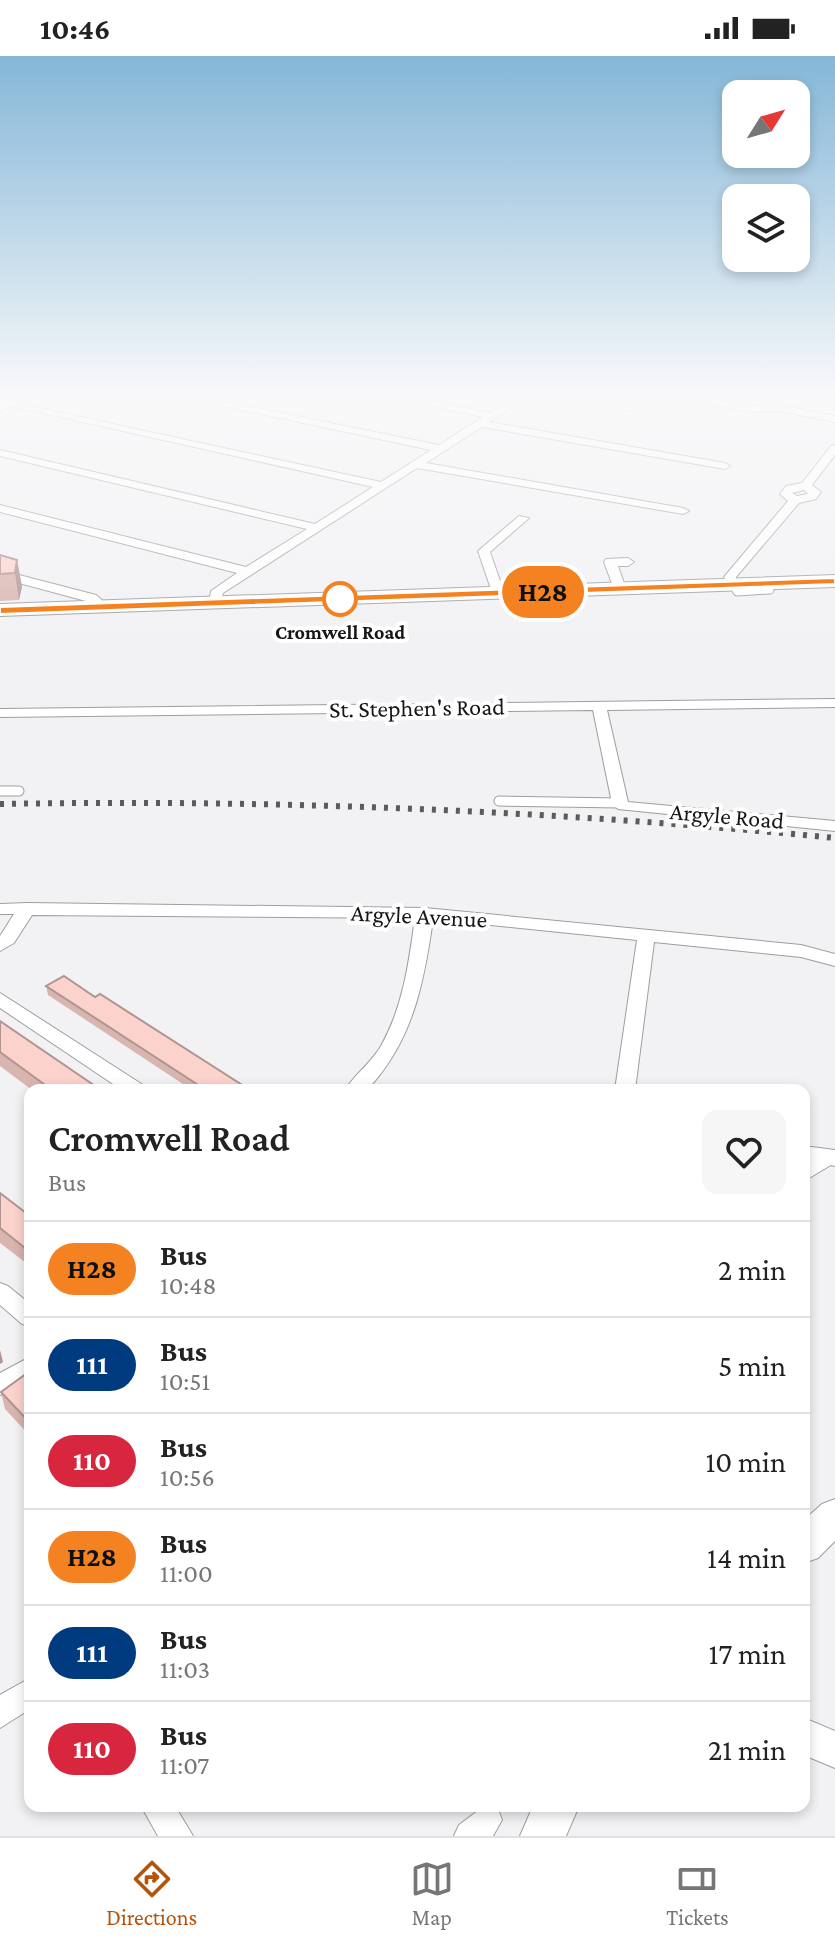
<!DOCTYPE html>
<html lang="en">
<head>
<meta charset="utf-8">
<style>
	:root { --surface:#fff; --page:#f6f6f6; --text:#222; --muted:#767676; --line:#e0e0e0; --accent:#b45309 }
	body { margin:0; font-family:"Crimson Pro",serif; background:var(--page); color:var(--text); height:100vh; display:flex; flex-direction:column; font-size:30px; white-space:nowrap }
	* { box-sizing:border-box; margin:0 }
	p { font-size:26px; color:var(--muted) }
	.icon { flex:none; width:44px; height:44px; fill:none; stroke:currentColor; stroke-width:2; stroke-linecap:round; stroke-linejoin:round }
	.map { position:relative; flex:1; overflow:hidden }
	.side { position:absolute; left:24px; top:1028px; width:786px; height:728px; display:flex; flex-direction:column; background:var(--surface); border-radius:16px; box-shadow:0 4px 12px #0003 }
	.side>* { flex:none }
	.badge { padding:0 16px; border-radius:26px; font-size:28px; line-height:52px }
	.needle { width:52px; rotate:53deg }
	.controls { position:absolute; left:722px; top:24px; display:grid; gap:16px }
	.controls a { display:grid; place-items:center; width:88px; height:88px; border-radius:16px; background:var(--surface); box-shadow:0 4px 12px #0003; font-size:40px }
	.map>.badge { position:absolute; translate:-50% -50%; box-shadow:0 0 0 4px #fff }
	.round { display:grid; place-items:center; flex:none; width:84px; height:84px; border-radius:16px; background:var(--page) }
	.summary { display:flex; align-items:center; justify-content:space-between; height:136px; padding:0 24px }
	h1 { font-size:38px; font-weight:600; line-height:60px }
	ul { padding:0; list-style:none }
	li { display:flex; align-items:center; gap:24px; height:96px; padding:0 24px; border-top:2px solid var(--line) }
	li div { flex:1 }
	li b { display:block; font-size:30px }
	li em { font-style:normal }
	li .badge { min-width:88px; font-weight:700; text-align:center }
	.status { display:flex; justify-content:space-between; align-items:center; height:56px; padding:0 40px; background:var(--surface); direction:ltr }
	.status svg { height:22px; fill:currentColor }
	.tabs { display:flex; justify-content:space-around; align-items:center; height:112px; border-top:2px solid var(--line); background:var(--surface); font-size:22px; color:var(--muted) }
	.tabs a { display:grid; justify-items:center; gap:4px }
	.tabs .on { color:var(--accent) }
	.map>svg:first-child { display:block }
</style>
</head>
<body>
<div class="status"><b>10:46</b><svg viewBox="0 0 49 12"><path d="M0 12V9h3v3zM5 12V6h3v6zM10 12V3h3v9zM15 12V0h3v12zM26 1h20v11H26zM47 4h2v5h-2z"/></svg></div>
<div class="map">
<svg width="835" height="1780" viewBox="0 0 835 1780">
	<rect width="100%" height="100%" fill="#f2f2f5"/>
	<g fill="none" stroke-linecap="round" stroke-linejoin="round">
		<!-- service-far2 casing -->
		<g stroke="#9e9ea0" stroke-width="7">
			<path id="service-far2" d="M 521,342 L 564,350 L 557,355
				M 619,351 L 632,351 L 650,338"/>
		</g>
		<!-- service-far1 casing -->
		<g stroke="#9e9ea0" stroke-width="9">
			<path id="service-far1" d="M 733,529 L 737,536 L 770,534 L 769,528"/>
		</g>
		<!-- service casing -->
		<g stroke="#9e9ea0" stroke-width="11">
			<path id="service" d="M 0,735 L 19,735
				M 499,745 L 620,747"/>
		</g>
		<!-- minor casing -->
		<g stroke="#9e9ea0" stroke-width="2">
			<path id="minor" d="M 166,338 L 187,338 L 439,389 L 483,361 L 376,338 L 397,338 L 491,357 L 520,338 L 532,338 L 489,366 L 725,407 L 730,410 L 725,413 L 482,371 L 426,407 L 683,452 L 689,455 L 683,458 L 417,412 L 223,537 L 221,547 L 215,551 L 209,547 L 211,535 L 237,517 L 0,456 L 0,449 L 246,511 L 307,473 L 0,400 L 0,394 L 315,468 L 373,431 L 11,350 L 6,347 L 7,345 L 381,426 L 431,394 Z
				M 651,338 L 676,338 L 752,350 L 778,349 L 835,360 L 835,366 L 778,355 L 752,356 Z
				M 835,389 L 835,399 L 812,429 L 821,436 L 816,443 L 799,447 L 736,521 L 737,532 L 729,532 L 724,521 L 788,445 L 780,438 L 786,430 L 802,427 L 831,390 ZM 804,434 L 808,438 L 797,440 L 792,437 Z
				M 519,460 L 529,462 L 490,496 L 505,539 L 494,542 L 478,495 Z
				M 606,503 L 628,502 L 634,506 L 628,510 L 618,510 L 626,533 L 625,536 L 614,533 L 604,506 Z
				M 0,514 L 96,539 L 102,544 L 103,551 L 91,554 L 86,545 L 0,522 Z
				M 835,643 L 835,651 L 607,654 L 628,746 L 835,765 L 835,775 L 618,753 L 612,747 L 593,654 L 0,661 L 0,653 Z
				M 27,847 L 425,852 L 801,889 L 835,898 L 835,910 L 801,901 L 654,886 L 635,1034 L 615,1034 L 637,884 L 433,863 C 424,927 413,985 367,1034 L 345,1034 C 355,1018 371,1007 381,990 C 403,951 409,906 415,862 L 32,859 L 14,887 L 0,895 L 0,880 L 14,858 L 0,858 L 0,848 Z
				M 0,937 L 143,1029 L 146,1034 L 122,1034 L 0,952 Z
				M 804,1090 L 835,1094 L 835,1110 L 831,1109 L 804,1125 Z
				M 0,1227 L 8,1230 L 30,1248 L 30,1270 L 22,1268 L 0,1249 Z
				M 30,1301 L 30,1323 L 0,1339 L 0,1317 Z
				M 30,1622 L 30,1653 L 0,1672 L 0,1639 Z
				M 141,1750 L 175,1750 L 193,1780 L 158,1780 Z
				M 484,1750 L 498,1753 L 502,1764 L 493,1780 L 454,1780 L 459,1769 Z"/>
		</g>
		<!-- tertiary casing -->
		<g stroke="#9e9ea0" stroke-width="2">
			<path id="tertiary" d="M 804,1662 L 835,1675 L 835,1712 L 804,1699 Z"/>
		</g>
		<!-- secondary casing -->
		<g stroke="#9e9ea0" stroke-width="2">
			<path id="secondary" d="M 835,1443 L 835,1485 L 818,1502 L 804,1507 L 804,1464 L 822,1448 Z
				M 533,1750 L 579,1750 L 566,1780 L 520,1780 Z"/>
		</g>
		<!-- primary casing -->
		<g stroke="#9e9ea0" stroke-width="2">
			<path id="primary" d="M 17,338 L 38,338 L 0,356 L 0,345 Z
				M 835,519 L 835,531 L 0,560 L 0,548 Z"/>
		</g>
		<!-- service-far2 -->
		<use href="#service-far2" stroke="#fff" stroke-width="6"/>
		<!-- service-far1 -->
		<use href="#service-far1" stroke="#fff" stroke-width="7"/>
		<!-- service -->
		<use href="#service" stroke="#fff" stroke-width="9"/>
		<!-- minor -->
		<use href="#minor" fill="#fff" fill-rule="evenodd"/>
		<!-- tertiary -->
		<use href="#tertiary" fill="#fff" fill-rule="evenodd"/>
		<!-- secondary -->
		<use href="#secondary" fill="#fff" fill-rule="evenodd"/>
		<!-- primary -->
		<use href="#primary" fill="#fff" fill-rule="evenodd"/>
		<!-- rail -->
		<path stroke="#5b5b5c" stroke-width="6" stroke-dasharray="4 8" stroke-linecap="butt" d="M 0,748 C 279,743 557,755 835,782"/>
	</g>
	<!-- wall -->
	<path fill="#d9b5af" d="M 0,499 L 17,504 L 22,531 L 19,544 L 0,545 Z
		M 46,930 L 95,941 L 250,1034 L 192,1034 L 48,939 Z
		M 0,965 L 101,1034 L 32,1034 L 0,1010 Z
		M 0,1137 L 30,1160 L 30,1210 L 0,1187 Z
		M 30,1315 L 30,1380 L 5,1353 L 1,1336 Z"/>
	<!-- shaded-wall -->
	<path fill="#b0948f" d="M 17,504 L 22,531 L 19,544 L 15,517 Z
		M 0,1294 L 3,1306 L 0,1308 Z"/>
	<!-- building -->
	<path fill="#fcd3cc" stroke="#b0948f" stroke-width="2" d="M 0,499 L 17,504 L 15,517 L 0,518 Z
		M 64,920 L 95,941 L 100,938 L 250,1034 L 206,1034 L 46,930 Z
		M 0,965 L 101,1034 L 52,1034 L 0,996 Z
		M 0,1137 L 30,1160 L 30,1196 L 0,1172 Z
		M 30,1315 L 30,1367 L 1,1336 Z"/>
	<!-- sky -->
	<linearGradient id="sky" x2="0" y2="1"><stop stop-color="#84b7d8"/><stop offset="0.58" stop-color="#f9f9fa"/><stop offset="1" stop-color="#f9f9fa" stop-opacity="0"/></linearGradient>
	<rect width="835" height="587" fill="url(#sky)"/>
	<!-- line -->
	<path fill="#f58220" stroke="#fff" stroke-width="2" d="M 835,522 L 835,528 L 0,558 L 0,551 Z"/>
	<!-- markers -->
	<circle fill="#fff" stroke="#f58220" stroke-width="4" cx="340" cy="543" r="16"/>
	<g text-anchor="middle" stroke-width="8" stroke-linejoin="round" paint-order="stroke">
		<!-- far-stop labels -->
		<g font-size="20" font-weight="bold" fill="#161616" stroke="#fff">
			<text x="340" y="583">Cromwell Road</text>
		</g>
		<!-- street labels -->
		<g font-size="24" fill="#161616" stroke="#fff">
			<text transform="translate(417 652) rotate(-1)" y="8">St. Stephen's Road</text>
			<text transform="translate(727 760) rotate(5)" y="8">Argyle Road</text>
			<text transform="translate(419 860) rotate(3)" y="8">Argyle Avenue</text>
		</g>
	</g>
</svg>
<div class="controls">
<a><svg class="needle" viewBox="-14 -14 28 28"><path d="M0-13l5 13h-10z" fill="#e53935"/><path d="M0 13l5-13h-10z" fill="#767676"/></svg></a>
<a><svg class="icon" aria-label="layers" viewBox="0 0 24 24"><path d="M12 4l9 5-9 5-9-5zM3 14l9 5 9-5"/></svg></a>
</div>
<b class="badge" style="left:543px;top:536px;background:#f58220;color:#111">H28</b>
<section class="side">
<div class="summary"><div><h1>Cromwell Road</h1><p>Bus</p></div><a class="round"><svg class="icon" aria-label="heart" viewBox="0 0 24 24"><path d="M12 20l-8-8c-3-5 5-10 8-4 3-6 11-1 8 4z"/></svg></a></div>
<ul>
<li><span class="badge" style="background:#f58220;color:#111">H28</span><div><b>Bus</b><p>10:48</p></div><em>2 min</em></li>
<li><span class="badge" style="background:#003b80;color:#fff">111</span><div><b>Bus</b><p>10:51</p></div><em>5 min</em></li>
<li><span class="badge" style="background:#d7263d;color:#fff">110</span><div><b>Bus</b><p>10:56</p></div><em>10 min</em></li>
<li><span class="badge" style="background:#f58220;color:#111">H28</span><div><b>Bus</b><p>11:00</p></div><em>14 min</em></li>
<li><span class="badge" style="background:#003b80;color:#fff">111</span><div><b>Bus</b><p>11:03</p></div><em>17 min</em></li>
<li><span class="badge" style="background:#d7263d;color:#fff">110</span><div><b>Bus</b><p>11:07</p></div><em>21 min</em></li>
</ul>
</section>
</div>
<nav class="tabs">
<a class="on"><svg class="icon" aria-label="directions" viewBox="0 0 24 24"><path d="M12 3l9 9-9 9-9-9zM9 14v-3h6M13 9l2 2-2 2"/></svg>Directions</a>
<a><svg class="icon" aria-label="map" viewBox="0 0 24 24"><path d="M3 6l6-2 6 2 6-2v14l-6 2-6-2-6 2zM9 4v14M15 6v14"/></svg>Map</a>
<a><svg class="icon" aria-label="tickets" viewBox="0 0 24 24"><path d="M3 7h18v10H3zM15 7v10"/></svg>Tickets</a>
</nav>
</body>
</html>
